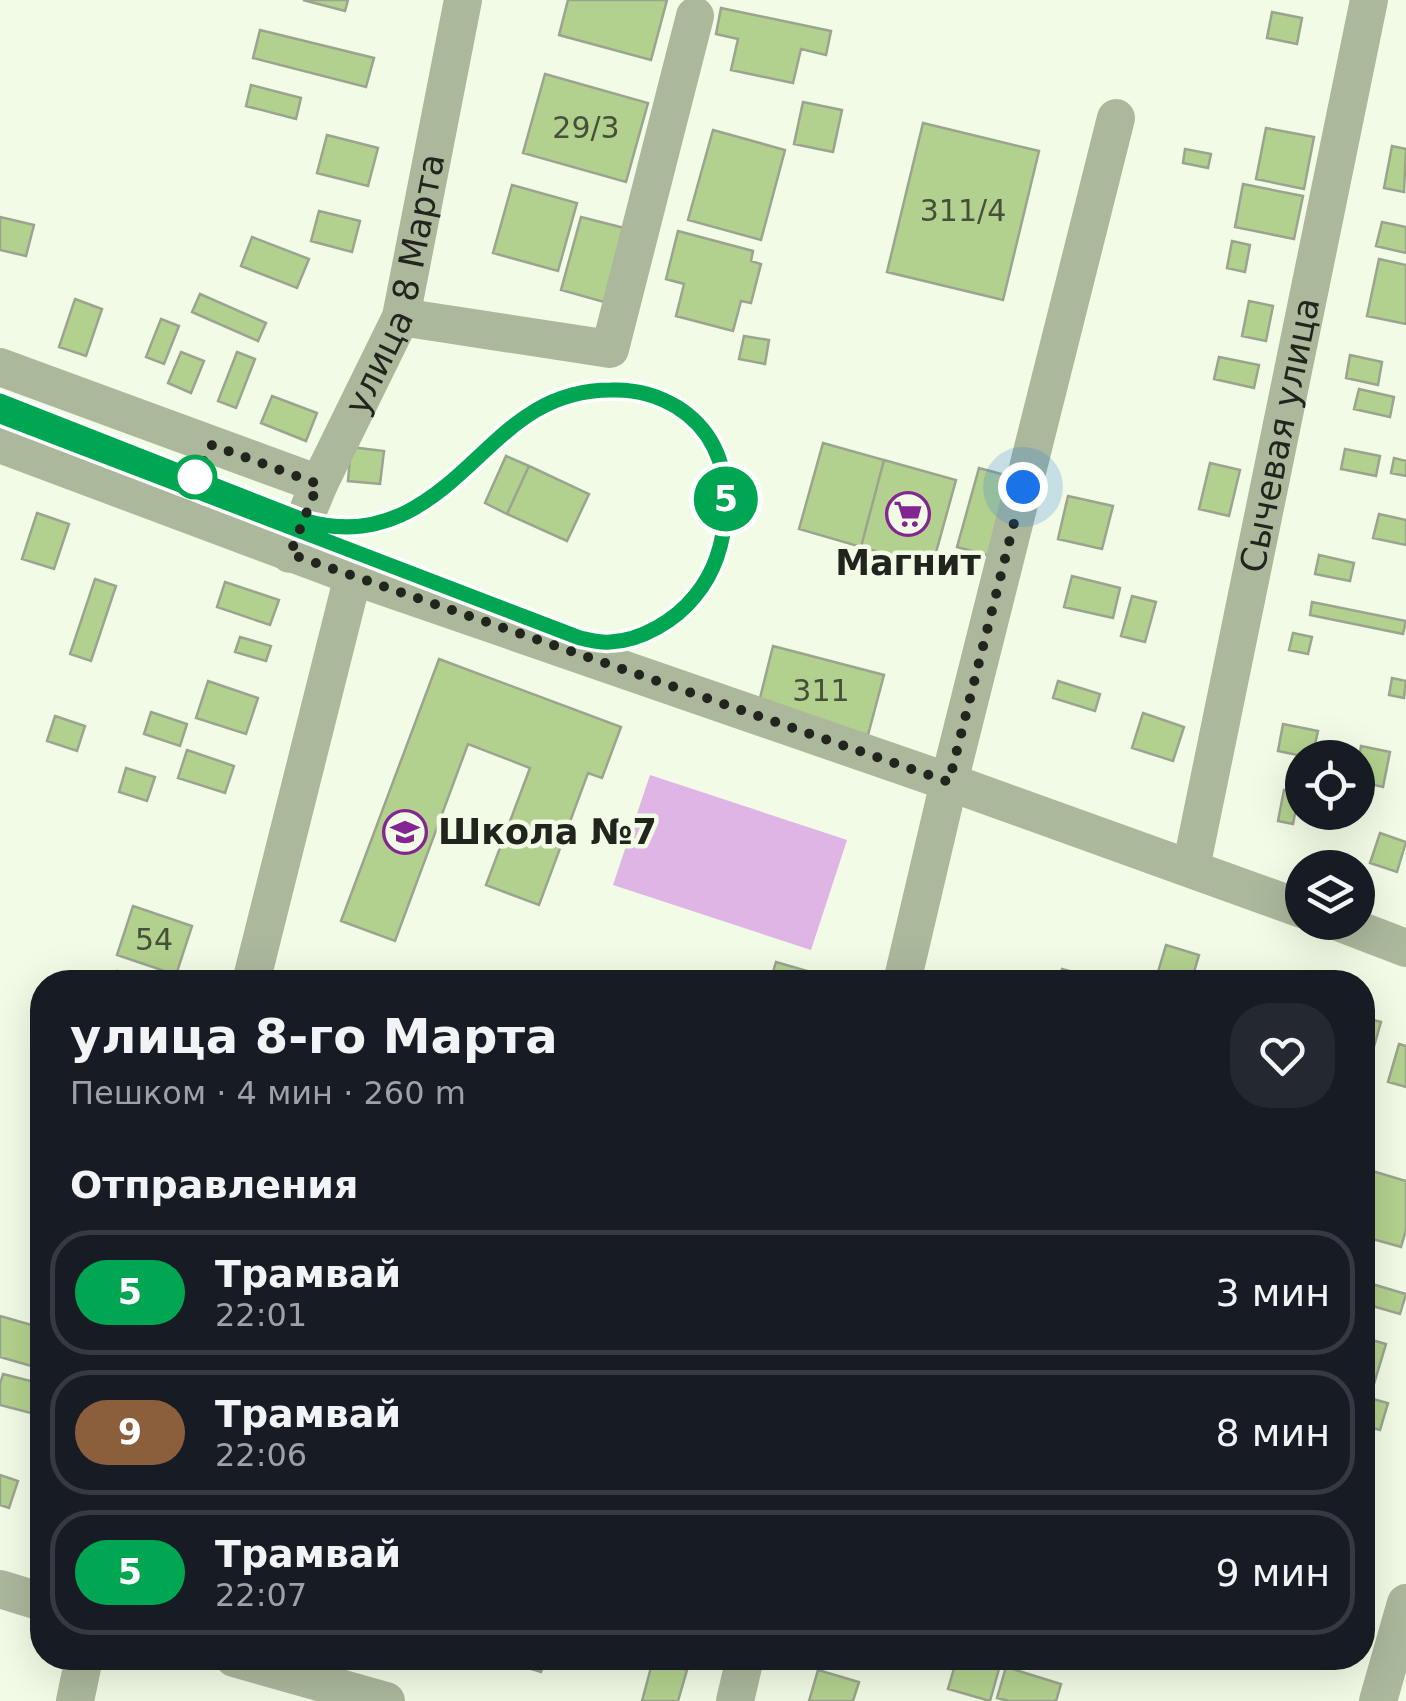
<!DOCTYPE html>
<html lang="ru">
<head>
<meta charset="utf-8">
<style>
	:root { --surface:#171b24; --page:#242831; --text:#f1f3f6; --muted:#9ea1a6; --line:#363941 }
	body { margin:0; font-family:"DejaVu Sans",sans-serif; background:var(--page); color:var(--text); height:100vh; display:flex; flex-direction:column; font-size:38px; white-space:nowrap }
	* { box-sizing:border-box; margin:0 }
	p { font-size:32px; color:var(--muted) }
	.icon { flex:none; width:55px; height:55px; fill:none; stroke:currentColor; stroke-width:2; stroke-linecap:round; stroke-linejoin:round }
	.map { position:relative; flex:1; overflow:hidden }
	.panel { position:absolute; left:30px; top:970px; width:1345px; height:700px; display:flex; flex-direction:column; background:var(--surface); border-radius:40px; box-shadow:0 10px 40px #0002 }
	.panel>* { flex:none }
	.badge { padding:0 20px; border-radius:32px; font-size:35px; line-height:65px }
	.fabs { position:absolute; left:1285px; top:740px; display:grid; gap:20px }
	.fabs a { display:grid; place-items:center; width:90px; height:90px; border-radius:50%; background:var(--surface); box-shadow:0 10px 40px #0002; font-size:50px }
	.you { position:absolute; width:50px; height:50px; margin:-25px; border:8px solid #fff; border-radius:50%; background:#1a73e8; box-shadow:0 0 0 15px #1a73e833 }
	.map>.badge { position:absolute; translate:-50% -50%; box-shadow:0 0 0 5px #fff }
	h2 { padding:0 40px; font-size:38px; line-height:90px }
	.round { display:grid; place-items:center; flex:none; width:105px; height:105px; border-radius:40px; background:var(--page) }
	.headline { display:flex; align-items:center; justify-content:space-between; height:170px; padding:0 40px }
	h1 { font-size:48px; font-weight:800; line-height:75px }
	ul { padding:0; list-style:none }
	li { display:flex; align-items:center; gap:30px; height:125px; margin:0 20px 15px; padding:0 20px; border:5px solid var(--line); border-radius:40px }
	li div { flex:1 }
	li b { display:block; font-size:38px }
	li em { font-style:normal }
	li .badge { min-width:110px; font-weight:700; text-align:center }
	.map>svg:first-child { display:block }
</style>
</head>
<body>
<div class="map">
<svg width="1406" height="1701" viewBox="0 0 1406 1701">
	<rect width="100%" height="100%" fill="#f1fbe5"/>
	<!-- green -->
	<path fill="#deb5e4" d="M 650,775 L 847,840 L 811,950 L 613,885 Z"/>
	<!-- building -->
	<path fill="#b3d18e" stroke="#9aa48f" stroke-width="2.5" d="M 303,0 L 348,0 L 345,11 Z
		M 568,0 L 667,0 L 651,60 L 559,35 Z
		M 721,8 L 831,31 L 826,55 L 801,49 L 793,83 L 731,70 L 738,39 L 716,34 Z
		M 1272,12 L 1302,18 L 1297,44 L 1267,38 Z
		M 260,30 L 374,58 L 366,87 L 253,58 Z
		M 545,74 L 648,103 L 626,182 L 523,153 Z
		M 251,85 L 301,98 L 296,119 L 246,106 Z
		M 803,102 L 842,110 L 833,152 L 794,144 Z
		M 923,123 L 1039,151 L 1003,300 L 887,272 Z
		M 1266,128 L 1314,137 L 1304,189 L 1256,179 Z
		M 713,130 L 785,150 L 761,240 L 688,220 Z
		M 327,135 L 378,148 L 368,186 L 317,173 Z
		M 1392,146 L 1406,149 L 1404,192 L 1384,188 Z
		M 1185,149 L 1211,154 L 1208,168 L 1183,163 Z
		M 1243,184 L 1303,196 L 1294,239 L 1235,227 Z
		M 512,185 L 577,203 L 558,271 L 493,253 Z
		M 319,211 L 360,221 L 352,252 L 311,241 Z
		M 0,217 L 34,225 L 26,256 L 0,250 Z
		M 581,217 L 624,228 L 604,302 L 561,290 Z
		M 1382,222 L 1406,227 L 1406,253 L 1376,246 Z
		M 678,231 L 753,251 L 751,261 L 761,264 L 751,303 L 741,301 L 733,331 L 676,316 L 684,284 L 666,279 Z
		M 252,237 L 309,259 L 297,288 L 241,266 Z
		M 1232,241 L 1250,245 L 1245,272 L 1227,268 Z
		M 1379,259 L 1406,265 L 1406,324 L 1367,316 Z
		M 200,294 L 266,323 L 258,341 L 192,312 Z
		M 75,299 L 102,309 L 86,356 L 59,347 Z
		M 1249,301 L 1273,306 L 1266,341 L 1242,336 Z
		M 161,319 L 179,326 L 164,364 L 146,357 Z
		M 744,336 L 769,340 L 765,364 L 739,359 Z
		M 181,352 L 204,361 L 191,393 L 168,383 Z
		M 237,352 L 255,359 L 236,408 L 218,401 Z
		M 1350,355 L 1382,362 L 1378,385 L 1346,378 Z
		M 1219,357 L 1259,365 L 1254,388 L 1214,379 Z
		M 1359,389 L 1394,397 L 1390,417 L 1354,409 Z
		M 272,396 L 317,413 L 306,441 L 261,423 Z
		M 823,443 L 884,460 L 861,547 L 799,529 Z
		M 351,447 L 384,451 L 380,484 L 348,481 Z
		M 1345,449 L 1380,456 L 1376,476 L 1341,469 Z
		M 506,456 L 529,466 L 507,514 L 485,503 Z
		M 1394,458 L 1406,461 L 1406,476 L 1391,473 Z
		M 884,460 L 956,480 L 932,567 L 861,547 Z
		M 1210,463 L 1240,470 L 1229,516 L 1199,509 Z
		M 529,466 L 589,494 L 567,541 L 507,514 Z
		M 979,468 L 1012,477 L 990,556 L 957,547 Z
		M 1068,496 L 1113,506 L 1102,549 L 1058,539 Z
		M 37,513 L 69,524 L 54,569 L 22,559 Z
		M 1379,514 L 1406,520 L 1406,545 L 1373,538 Z
		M 1319,555 L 1354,563 L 1350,581 L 1315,574 Z
		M 1072,576 L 1120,588 L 1113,618 L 1064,607 Z
		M 95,579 L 116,586 L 91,661 L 70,654 Z
		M 225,582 L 279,600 L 270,625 L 217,607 Z
		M 1132,596 L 1156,602 L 1145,642 L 1121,636 Z
		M 1312,602 L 1406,621 L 1403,634 L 1310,615 Z
		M 1293,633 L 1312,637 L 1308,654 L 1289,650 Z
		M 240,637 L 271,646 L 266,661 L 235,652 Z
		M 773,646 L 884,675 L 868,735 L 758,706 Z
		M 439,659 L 621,727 L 602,778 L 588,773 L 539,905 L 486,885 L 530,768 L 468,744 L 395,941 L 341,921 Z
		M 1392,678 L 1406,681 L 1404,698 L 1389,695 Z
		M 208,681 L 258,698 L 246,734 L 196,718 Z
		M 1058,681 L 1100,694 L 1095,711 L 1053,698 Z
		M 151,712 L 187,724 L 180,746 L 144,734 Z
		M 1143,713 L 1184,727 L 1173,761 L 1132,748 Z
		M 55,716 L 85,726 L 77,751 L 47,741 Z
		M 1283,724 L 1318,731 L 1312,758 L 1278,751 Z
		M 1361,746 L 1390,752 L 1383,787 L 1358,781 L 1358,764 Z
		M 187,750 L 234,766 L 225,793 L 178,778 Z
		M 126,768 L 155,777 L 147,801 L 119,792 Z
		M 1284,790 L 1299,793 L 1293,824 L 1278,821 Z
		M 1380,833 L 1406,842 L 1397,872 L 1370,863 Z
		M 133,906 L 192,926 L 176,975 L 117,955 Z
		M 1166,945 L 1199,955 L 1191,982 L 1155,982 Z
		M 776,962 L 835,979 L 834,982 L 770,982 Z
		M 1062,969 L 1091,977 L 1089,982 L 1058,982 Z
		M 117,971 L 153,982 L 114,982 Z
		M 1362,1017 L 1381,1022 L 1371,1057 L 1362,1054 Z
		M 1399,1044 L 1406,1046 L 1406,1087 L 1388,1082 Z
		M 1369,1170 L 1406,1181 L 1406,1230 L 1401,1247 L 1362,1236 L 1362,1194 Z
		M 1362,1281 L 1406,1294 L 1400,1314 L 1362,1303 Z
		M 0,1316 L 42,1328 L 42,1369 L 0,1357 Z
		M 1362,1337 L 1386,1344 L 1373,1387 L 1362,1384 Z
		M 3,1374 L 42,1384 L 42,1416 L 0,1405 L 0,1384 Z
		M 1362,1396 L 1388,1403 L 1380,1430 L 1362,1425 Z
		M 0,1475 L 18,1481 L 9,1508 L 0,1505 Z
		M 521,1658 L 546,1658 L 541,1672 L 518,1665 Z
		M 957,1658 L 1002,1658 L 990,1701 L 948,1689 Z
		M 653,1660 L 687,1670 L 678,1701 L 642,1701 Z
		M 1006,1667 L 1061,1684 L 1056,1701 L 1009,1701 L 997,1698 Z
		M 818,1670 L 859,1682 L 853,1701 L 809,1701 Z"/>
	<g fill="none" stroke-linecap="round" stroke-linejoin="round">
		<!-- minor -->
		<g stroke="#abb89c" stroke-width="38">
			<path d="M 401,317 L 610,349 L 695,16"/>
			<path d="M 0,367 L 319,484"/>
			<path d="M 0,444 L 353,576 L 949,782 L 1302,909"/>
			<path id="s1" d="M 290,554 L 319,484 L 401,317 L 463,0"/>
			<path id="s2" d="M 1191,868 L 1369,0"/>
			<path d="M 1338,922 L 1406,948"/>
			<path d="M 251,982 L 353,576"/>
			<path d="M 902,982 L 949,782 L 1116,118"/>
			<path d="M 0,1589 L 42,1602"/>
			<path d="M 234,1658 L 386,1701"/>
			<path d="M 75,1701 L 84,1658"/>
			<path d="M 735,1701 L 745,1658"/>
			<path d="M 1378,1701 L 1406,1603"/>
		</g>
		<!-- tram -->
		<path stroke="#474c42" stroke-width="2.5" d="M 0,401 L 303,520 C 338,531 373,529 407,512 C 482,474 513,389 611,389 C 634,389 657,395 677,407 C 712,429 727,464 726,504 C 725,537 716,570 695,596 C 667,631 622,648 579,638 L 0,416"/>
	</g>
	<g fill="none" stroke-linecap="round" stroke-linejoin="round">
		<!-- line casing -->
		<g stroke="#fff" stroke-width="22">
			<path id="line" d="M 0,401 L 303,520 C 338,531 373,529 407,512 C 483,473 513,390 611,390 C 634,389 657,395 677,407 C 712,429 726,464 726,504 C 725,537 716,571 695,596 C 676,620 641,641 610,642 C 599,643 590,640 580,638 L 0,416"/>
		</g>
		<!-- line -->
		<use href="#line" stroke="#00a651" stroke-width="15"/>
		<!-- walk -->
		<path stroke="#21251d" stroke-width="10" stroke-dasharray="0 18" d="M 195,477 L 212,445 L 318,484 L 290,554 L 949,782 L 1023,487"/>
	</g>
	<!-- icons -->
	<defs>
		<g id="supermarket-ring" transform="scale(2.25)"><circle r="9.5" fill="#f1fbe5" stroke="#832691" stroke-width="1.5"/><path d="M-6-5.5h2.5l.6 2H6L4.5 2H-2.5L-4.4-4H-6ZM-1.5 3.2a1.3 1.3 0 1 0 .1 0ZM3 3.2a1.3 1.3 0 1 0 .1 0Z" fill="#832691"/></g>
		<g id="school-ring" transform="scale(2.25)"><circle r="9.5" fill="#f1fbe5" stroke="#832691" stroke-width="1.5"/><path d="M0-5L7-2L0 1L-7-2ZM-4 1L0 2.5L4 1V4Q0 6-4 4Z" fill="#832691"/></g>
	</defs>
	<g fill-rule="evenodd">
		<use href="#supermarket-ring" x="908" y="514"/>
		<use href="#school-ring" x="405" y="832"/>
	</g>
	<!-- markers -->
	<circle fill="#fff" stroke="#00a651" stroke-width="5" cx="195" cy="477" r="20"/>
	<g text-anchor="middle" stroke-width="9" stroke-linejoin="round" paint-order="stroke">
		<!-- number labels -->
		<g font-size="30" fill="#465039">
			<text x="586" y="138">29/3</text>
			<text x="963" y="221">311/4</text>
			<text x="821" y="701">311</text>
			<text x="154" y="950">54</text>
		</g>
		<!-- street labels -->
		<g font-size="35" fill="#21251d" stroke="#f1fbe5">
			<text dy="12" stroke="none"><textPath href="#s1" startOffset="292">улица 8 Марта</textPath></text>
			<text dy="12" stroke="none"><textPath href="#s2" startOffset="442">Сычевая улица</textPath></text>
		</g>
		<!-- poi labels -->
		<g font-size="35" font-weight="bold" fill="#21251d" stroke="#f1fbe5">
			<text x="908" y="575">Магнит</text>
			<text x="438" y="844" text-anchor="start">Школа №7</text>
		</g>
	</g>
</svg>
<div class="fabs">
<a><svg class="icon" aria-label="locate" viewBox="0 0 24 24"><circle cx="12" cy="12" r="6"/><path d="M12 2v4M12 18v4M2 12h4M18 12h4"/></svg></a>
<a><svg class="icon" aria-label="layers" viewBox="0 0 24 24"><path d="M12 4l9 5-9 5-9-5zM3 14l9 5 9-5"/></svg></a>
</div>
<div class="you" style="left:1023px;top:487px"></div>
<b class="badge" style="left:726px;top:499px;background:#00a651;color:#fff">5</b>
<section class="panel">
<div class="headline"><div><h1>улица 8-го Марта</h1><p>Пешком · 4 мин · 260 m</p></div><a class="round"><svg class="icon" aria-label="heart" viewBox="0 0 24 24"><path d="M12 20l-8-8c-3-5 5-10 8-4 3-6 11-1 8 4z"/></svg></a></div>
<h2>Отправления</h2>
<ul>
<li><span class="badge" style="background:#00a651;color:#fff">5</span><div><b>Трамвай</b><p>22:01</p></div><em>3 мин</em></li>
<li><span class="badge" style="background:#8b5e3c;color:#fff">9</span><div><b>Трамвай</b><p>22:06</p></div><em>8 мин</em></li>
<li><span class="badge" style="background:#00a651;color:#fff">5</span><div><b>Трамвай</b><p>22:07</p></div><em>9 мин</em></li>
</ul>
</section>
</div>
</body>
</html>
